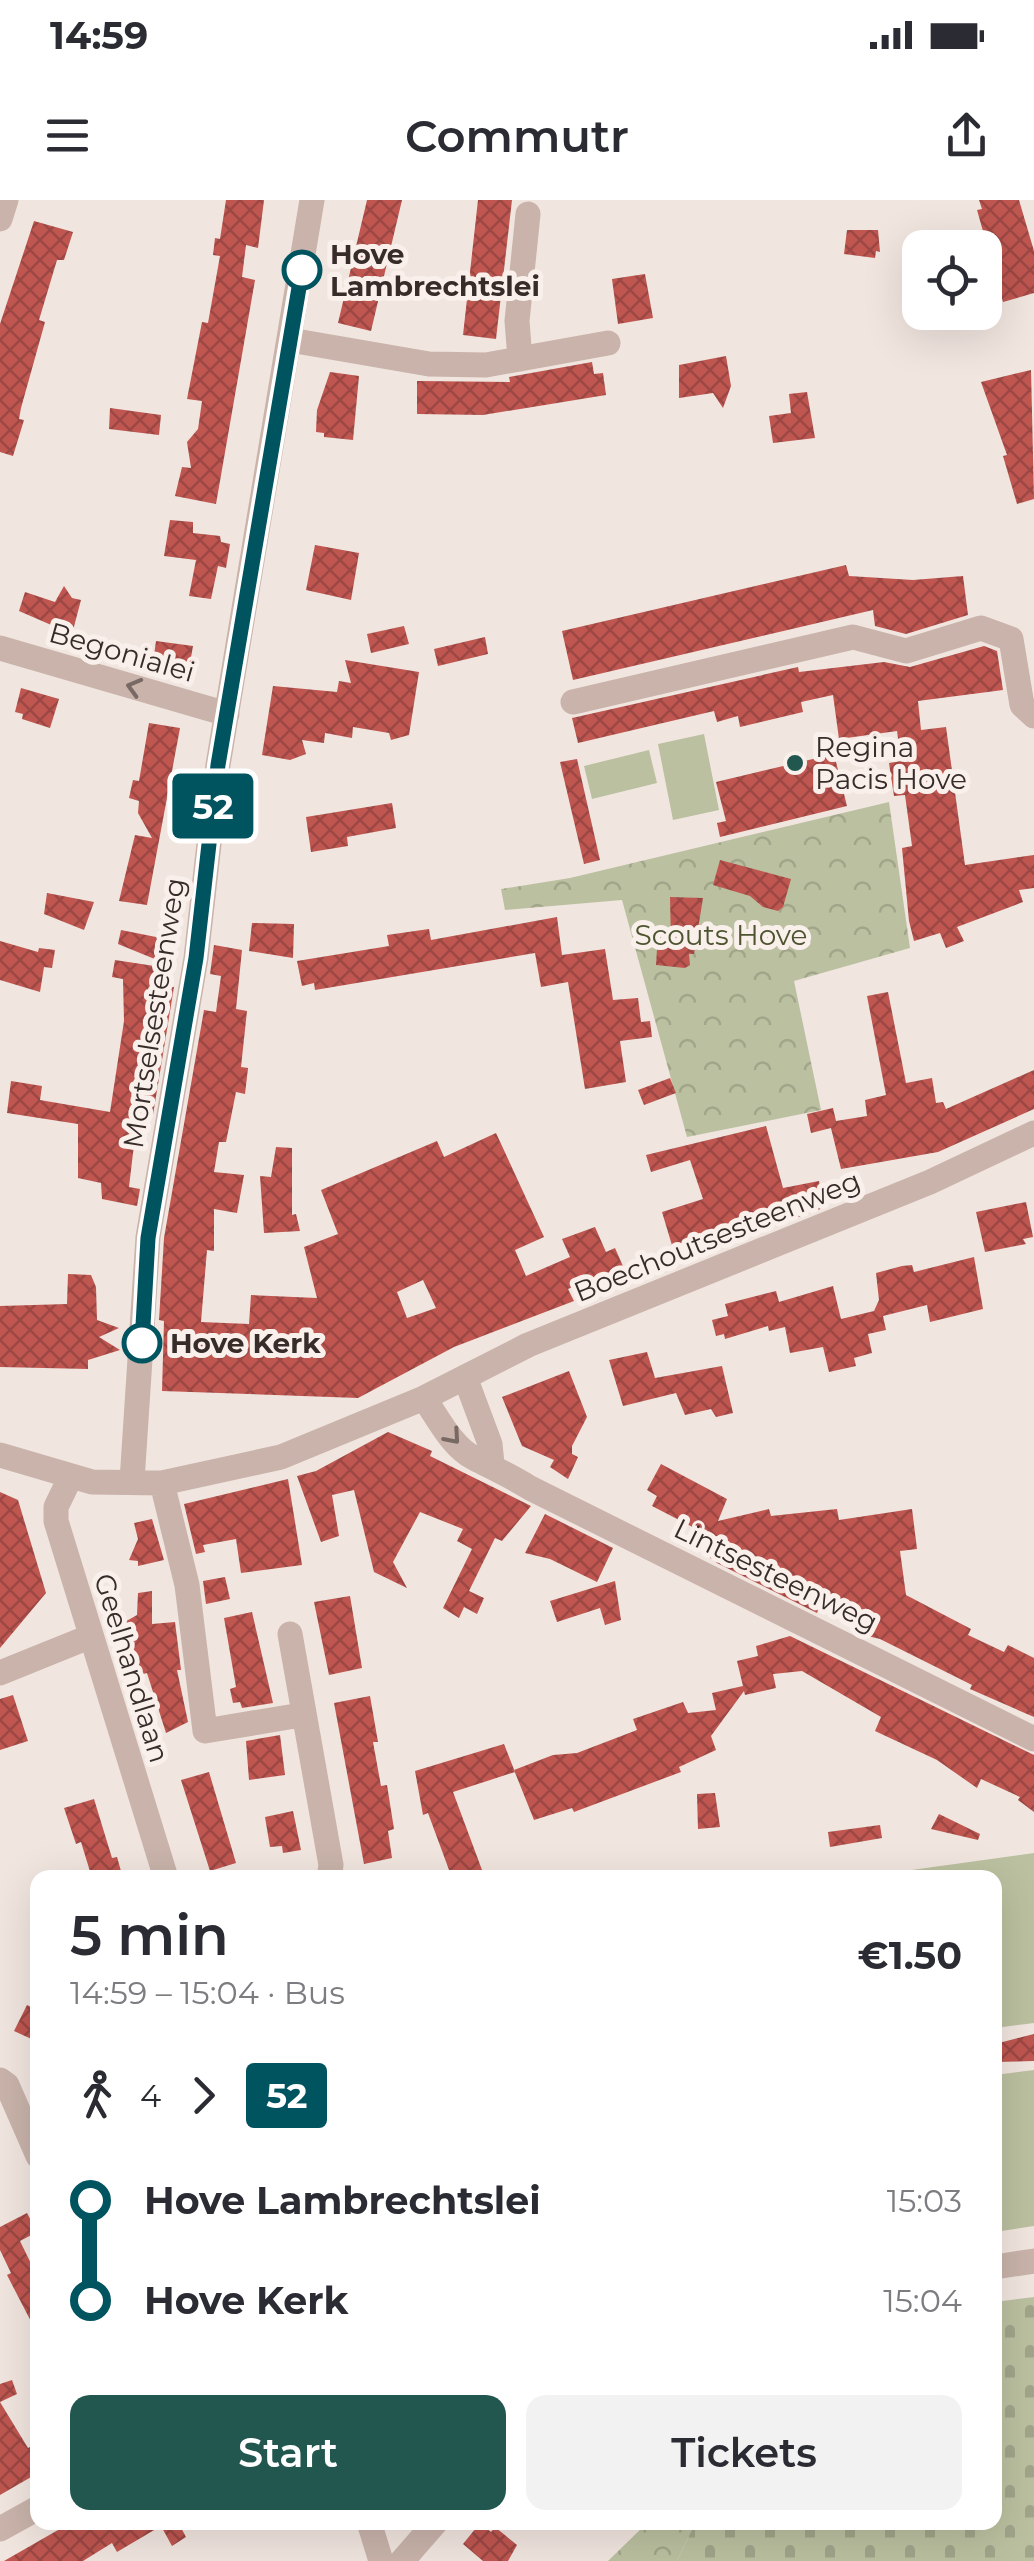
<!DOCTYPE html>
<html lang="en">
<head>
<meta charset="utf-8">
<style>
	:root { --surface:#fff; --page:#f2f2f3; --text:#2b2b33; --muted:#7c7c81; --accent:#225750 }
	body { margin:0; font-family:Montserrat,sans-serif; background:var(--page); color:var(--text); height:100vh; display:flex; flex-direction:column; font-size:38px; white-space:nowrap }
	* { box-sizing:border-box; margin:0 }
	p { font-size:32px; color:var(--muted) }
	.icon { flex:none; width:55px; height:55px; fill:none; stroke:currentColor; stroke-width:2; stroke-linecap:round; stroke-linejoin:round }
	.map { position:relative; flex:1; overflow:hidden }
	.side { position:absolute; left:30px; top:1670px; width:972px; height:660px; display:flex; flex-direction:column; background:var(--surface); border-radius:20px; box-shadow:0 10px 40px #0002 }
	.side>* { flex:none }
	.badge { padding:0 20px; border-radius:8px; font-size:35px; line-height:65px }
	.buttons { position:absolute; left:902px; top:30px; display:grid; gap:20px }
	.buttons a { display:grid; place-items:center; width:100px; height:100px; border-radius:20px; background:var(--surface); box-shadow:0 10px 40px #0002; font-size:50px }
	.map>.badge { position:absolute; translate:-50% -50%; box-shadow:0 0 0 5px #fff }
	.legs { display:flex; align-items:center; gap:15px; height:110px; padding:0 40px; font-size:32px }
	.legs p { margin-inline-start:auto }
	.headline { display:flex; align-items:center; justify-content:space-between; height:170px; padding:0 40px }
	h1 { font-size:55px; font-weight:600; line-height:75px }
	.button { display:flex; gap:20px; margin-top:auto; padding:20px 40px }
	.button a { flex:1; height:115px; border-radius:20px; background:var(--accent); color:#fff; font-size:40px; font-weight:600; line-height:115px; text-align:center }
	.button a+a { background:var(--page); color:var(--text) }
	ul { padding:0 40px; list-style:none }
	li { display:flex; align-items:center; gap:35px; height:100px; font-size:38px }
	li i { display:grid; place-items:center; width:15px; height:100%; margin:0 12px; background:currentColor }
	li i::after { content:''; width:25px; height:25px; margin:-12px; border:8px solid; border-radius:50%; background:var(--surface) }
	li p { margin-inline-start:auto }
	li:first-child i { background:linear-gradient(#0000 50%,currentColor 0) }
	li:last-child i { background:linear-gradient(currentColor 50%,#0000 0) }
	.status { display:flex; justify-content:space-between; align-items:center; height:70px; padding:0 50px; background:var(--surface); direction:ltr }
	.status svg { height:28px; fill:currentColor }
	header { display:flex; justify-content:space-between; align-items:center; height:130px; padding:0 40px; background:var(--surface); font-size:45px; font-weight:600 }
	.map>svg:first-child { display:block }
</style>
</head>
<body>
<div class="status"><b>14:59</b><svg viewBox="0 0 49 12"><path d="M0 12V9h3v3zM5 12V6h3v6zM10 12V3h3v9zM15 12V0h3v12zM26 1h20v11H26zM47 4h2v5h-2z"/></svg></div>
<header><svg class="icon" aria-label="menu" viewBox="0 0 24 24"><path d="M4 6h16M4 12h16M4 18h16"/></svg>Commutr<svg class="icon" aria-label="share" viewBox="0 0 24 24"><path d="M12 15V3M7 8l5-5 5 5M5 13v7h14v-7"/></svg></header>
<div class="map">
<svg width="1034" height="2361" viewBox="0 0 1034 2361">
	<defs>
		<pattern id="forest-crowns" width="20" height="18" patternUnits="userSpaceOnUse" patternTransform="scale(2.5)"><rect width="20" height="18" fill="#bbc0a0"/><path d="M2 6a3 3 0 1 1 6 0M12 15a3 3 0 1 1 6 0" fill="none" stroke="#a1a58a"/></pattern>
		<pattern id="cemetery-stones" width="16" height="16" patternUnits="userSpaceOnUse" patternTransform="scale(2.5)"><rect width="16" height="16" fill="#bbc0a0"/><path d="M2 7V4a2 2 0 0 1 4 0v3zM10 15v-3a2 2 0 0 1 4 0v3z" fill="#a1a58a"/></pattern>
		<pattern id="building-cross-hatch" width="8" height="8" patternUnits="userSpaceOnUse" patternTransform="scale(2.5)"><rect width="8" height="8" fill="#bf5650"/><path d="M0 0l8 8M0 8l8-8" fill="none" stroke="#9c4743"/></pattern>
	</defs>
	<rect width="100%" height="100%" fill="#f1e5df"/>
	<!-- forest -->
	<path fill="url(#forest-crowns)" d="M 889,602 L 910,748 L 794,781 L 821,910 L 687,937 L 622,700 L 505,710 L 501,689 L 570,678 Z
		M 647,2323 L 695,2323 L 677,2361 L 608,2361 Z"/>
	<!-- cemetery -->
	<path fill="url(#cemetery-stones)" d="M 1034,2097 L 1034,2361 L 677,2361 L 695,2323 L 995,2322 L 995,2102 Z"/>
	<!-- pitch -->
	<path fill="#bbc0a0" d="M 704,534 L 719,610 L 673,620 L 658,544 Z
		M 649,550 L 657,583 L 592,599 L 584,566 Z
		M 1034,1653 L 1034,1823 L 995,1828 L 995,1678 L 861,1677 Z
		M 1034,1870 L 1034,2026 L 995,2032 L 995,1875 Z"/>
	<!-- building -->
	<path fill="url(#building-cross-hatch)" fill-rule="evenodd" d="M 226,0 L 264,0 L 258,48 L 246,45 L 242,77 L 255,80 L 216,304 L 175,296 L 182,267 L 191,268 L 187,242 L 198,229 L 202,201 L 187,199 L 202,122 L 208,123 L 220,56 L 213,55 L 215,38 L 220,39 Z
		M 367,0 L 402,0 L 371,131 L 338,123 Z
		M 478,0 L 512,0 L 496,139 L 463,135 Z
		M 979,0 L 1019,0 L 1034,51 L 1034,93 L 1003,102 L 977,10 L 982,9 Z
		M 34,21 L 73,32 L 64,60 L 57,60 L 39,120 L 45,122 L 21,208 L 19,219 L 24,220 L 13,256 L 0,252 L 0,124 Z
		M 847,30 L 878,30 L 880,52 L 876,51 L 875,58 L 844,54 Z
		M 645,74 L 653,118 L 618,124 L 612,79 Z
		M 726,156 L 731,186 L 723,208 L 713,193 L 679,198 L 679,165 Z
		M 592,162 L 594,174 L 603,173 L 606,195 L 483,215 L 417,214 L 417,181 L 510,182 L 509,177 Z
		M 1031,170 L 1034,299 L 1017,304 L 1003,256 L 1007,255 L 981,182 Z
		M 330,172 L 359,176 L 353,240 L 324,237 L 324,233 L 316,232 L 317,210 Z
		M 807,192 L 815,238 L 773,243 L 769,216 L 791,213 L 789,194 Z
		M 110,208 L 161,215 L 159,235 L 109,229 Z
		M 170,320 L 193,322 L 193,333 L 220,336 L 221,342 L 230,344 L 226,368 L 218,366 L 211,399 L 189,396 L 196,360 L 164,356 Z
		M 315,345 L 359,353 L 351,400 L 306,390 Z
		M 846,365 L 849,376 L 913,380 L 963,376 L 968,415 L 906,434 L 875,426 L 873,410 L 573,480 L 562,431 Z
		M 64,386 L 72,398 L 81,400 L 72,434 L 19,411 L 25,392 L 55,402 Z
		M 404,426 L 409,444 L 371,453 L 367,434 Z
		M 485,437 L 488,454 L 438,466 L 434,449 Z
		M 156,441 L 193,446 L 189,469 L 153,463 Z
		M 984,446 L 997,451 L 1003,490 L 918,501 L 921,530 L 946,527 L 965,665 L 1034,655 L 1034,688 L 1019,690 L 1023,702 L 957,727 L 964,741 L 946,748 L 940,733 L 914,741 L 909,721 L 902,648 L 912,646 L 905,595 L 894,596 L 889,563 L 901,561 L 897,531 L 839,539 L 833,495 L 801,502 L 803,512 L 740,527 L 738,516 L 717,522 L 714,511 L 578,543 L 572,518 L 798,467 L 799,472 L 884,462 L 910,467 Z
		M 345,460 L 419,472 L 409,535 L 391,540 L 389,533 L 353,527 L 352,538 L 325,533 L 324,543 L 302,540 L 306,554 L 290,560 L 262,555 L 273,486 L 337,492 L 339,481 L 351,483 Z
		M 21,488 L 59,499 L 50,528 L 22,519 L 23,514 L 15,512 Z
		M 149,523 L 180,528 L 147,705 L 119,701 L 135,635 L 152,638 L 138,613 L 139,601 L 129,598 L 133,580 L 139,581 Z
		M 834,554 L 847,606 L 720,637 L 717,623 L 726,621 L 716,582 Z
		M 577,559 L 600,660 L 584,664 L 560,562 Z
		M 392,603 L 396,628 L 347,637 L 348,646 L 311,652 L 306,617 Z
		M 720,660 L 791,679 L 783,707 L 778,711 L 763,707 L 750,696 L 713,685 Z
		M 47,693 L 94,702 L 84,730 L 44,714 Z
		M 670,697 L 703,698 L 694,754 L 689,754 L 690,765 L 685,768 L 656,765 L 657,749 L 671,743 Z
		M 557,717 L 562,755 L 605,749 L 613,800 L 638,798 L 641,822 L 650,821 L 652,837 L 620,841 L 626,882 L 585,889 L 568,782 L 541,787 L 535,753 L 315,790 L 314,783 L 302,786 L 297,761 L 389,746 L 387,735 L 429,729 L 431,740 Z
		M 252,723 L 294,724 L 293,758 L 249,751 Z
		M 121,730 L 166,739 L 162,762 L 118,744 Z
		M 0,741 L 38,752 L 39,748 L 55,750 L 52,768 L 44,767 L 40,792 L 0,780 Z
		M 214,745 L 242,750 L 236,809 L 247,811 L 241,867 L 248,868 L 245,894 L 236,892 L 226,942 L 219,942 L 214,972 L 244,975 L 237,1013 L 214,1009 L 214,1051 L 207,1050 L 201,1122 L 249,1124 L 251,1095 L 317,1098 L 304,1047 L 338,1034 L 321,990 L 437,941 L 444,957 L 496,933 L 544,1037 L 515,1050 L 526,1076 L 570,1057 L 562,1039 L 595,1027 L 606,1052 L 615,1048 L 629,1080 L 609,1086 L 603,1073 L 568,1089 L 574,1101 L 454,1147 L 358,1198 L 162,1191 L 164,1121 L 159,1120 L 164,1038 L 204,810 L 216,812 L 221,776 L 210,774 ZM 423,1080 L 436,1108 L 407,1118 L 397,1092 Z
		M 115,760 L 161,767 L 159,785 L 174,787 L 153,915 L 140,913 L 133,953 L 129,987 L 140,989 L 137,1006 L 102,999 L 101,983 L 78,978 L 78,924 L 7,913 L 11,881 L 42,886 L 40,900 L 110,912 L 124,821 L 123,779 L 112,777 Z
		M 888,792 L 906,883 L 932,878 L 936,903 L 943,902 L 946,909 L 1034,870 L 1034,909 L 938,952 L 841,969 L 831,928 L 811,933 L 807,914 L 833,908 L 836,921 L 867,916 L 865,900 L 886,895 L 867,796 Z
		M 670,878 L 676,893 L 644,905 L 638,890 Z
		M 766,926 L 783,988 L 819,981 L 823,1008 L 677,1062 L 662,1012 L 703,999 L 690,960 L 651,972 L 646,955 Z
		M 276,947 L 292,948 L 292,1015 L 296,1014 L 300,1031 L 264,1033 L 260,976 L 271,977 Z
		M 1026,1002 L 1033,1037 L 1023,1039 L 1026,1044 L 985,1052 L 976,1012 Z
		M 974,1057 L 983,1109 L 930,1122 L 927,1105 L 883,1116 L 886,1130 L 868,1134 L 872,1153 L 854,1158 L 856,1166 L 829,1172 L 823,1147 L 790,1153 L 785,1127 L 769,1131 L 768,1126 L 725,1139 L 724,1134 L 716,1136 L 712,1120 L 728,1116 L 725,1104 L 776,1091 L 779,1102 L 833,1086 L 841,1119 L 874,1111 L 879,1100 L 876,1073 L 902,1066 L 912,1065 L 914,1072 Z
		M 68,1074 L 91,1075 L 96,1087 L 97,1120 L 119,1128 L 99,1137 L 120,1150 L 88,1160 L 88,1169 L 0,1167 L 0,1106 L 67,1104 Z
		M 647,1152 L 655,1178 L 722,1166 L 733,1213 L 716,1217 L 711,1209 L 685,1215 L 676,1193 L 623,1206 L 609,1160 Z
		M 569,1171 L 587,1217 L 572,1246 L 572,1254 L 578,1257 L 568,1279 L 550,1267 L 554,1260 L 522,1246 L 502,1197 Z
		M 388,1232 L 432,1251 L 430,1256 L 531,1306 L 502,1341 L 495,1338 L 469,1391 L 484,1398 L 477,1414 L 464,1407 L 459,1418 L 443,1408 L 472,1349 L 457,1341 L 463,1329 L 420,1312 L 393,1362 L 407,1388 L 374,1372 L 354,1290 L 332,1295 L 339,1336 L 321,1342 L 297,1276 L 316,1271 Z
		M 661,1264 L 727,1299 L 718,1321 L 769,1309 L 771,1316 L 837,1309 L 839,1320 L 912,1309 L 917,1349 L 900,1351 L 906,1395 L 971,1429 L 968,1435 L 1004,1452 L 1008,1445 L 1034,1458 L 1034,1517 L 970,1489 L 972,1485 L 880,1439 L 859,1434 L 869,1417 L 825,1395 L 817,1413 L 717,1363 L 705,1354 L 710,1336 L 652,1306 L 657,1296 L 647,1290 Z
		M 288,1279 L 302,1365 L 241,1373 L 236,1339 L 203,1345 L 205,1352 L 196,1354 L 184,1304 Z
		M 0,1292 L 18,1300 L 46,1393 L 0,1448 Z
		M 545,1314 L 613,1348 L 597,1382 L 550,1359 L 525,1353 Z
		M 152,1319 L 164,1360 L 138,1366 L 138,1361 L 129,1360 L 138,1339 L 134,1323 Z
		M 225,1377 L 230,1399 L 206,1404 L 203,1381 Z
		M 615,1381 L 621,1420 L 605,1425 L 600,1408 L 557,1422 L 550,1401 Z
		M 152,1391 L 152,1424 L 175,1422 L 181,1470 L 177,1470 L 188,1522 L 166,1533 L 147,1473 L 128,1478 L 116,1427 L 137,1415 L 138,1393 Z
		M 350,1396 L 362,1468 L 329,1475 L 314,1402 Z
		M 252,1412 L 273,1503 L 242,1508 L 240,1502 L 233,1503 L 230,1489 L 236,1487 L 224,1418 Z
		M 790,1436 L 1034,1555 L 1034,1612 L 1018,1600 L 1020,1597 L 981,1579 L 977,1588 L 937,1560 L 875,1531 L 881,1517 L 802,1471 L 773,1474 L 776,1488 L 745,1495 L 744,1491 L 711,1536 L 716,1550 L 679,1567 L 681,1572 L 574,1612 L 572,1608 L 534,1620 L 514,1570 L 553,1555 L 577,1553 L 637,1530 L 633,1519 L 683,1502 L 688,1513 L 716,1510 L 712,1493 L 743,1486 L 737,1461 L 758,1456 L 756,1446 Z
		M 13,1495 L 28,1541 L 0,1550 L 0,1499 Z
		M 370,1496 L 378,1542 L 373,1542 L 381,1586 L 387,1585 L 394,1629 L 388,1631 L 392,1658 L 364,1664 L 334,1503 Z
		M 280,1535 L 285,1575 L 249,1580 L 246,1541 Z
		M 504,1544 L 515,1572 L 453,1592 L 485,1678 L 452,1678 L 428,1613 L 423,1615 L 415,1571 Z
		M 209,1572 L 236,1663 L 210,1671 L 181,1580 Z
		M 715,1593 L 720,1627 L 698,1629 L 697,1594 Z
		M 94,1599 L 112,1658 L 117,1657 L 123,1678 L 92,1678 L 81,1642 L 76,1644 L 64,1608 Z
		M 293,1611 L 301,1650 L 283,1653 L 282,1646 L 270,1647 L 265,1617 Z
		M 939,1614 L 980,1634 L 978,1640 L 931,1629 Z
		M 880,1625 L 882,1638 L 830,1647 L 828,1632 Z
		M 27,1805 L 38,1810 L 38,1842 L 14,1831 Z
		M 1034,1834 L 1034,1861 L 995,1862 L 995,1844 Z
		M 27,2013 L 37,2032 L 20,2041 L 38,2078 L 38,2135 L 7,2075 L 11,2073 L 0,2050 L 0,2027 Z
		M 12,2180 L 17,2194 L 0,2202 L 28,2248 L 38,2242 L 38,2273 L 0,2295 L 0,2184 Z
		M 72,2322 L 178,2322 L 186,2337 L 172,2346 L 161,2326 L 117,2352 L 112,2343 L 83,2361 L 4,2361 Z
		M 480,2323 L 491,2332 L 495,2327 L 517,2345 L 508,2361 L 483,2361 L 463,2344 Z"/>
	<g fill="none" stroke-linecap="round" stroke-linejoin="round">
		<!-- minor -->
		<path stroke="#c9b3ab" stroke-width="25" d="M 0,19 L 6,0
			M 290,140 L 429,164 L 486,165 L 608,143
			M 520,159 L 517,121 L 528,14
			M 0,448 L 227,514
			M 573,502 L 853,437 L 906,451 L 981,428 L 1011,439 L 1022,505 L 1034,516
			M 465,1177 L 490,1244 L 492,1264
			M 424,1198 C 438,1218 452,1247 474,1258 C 493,1268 511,1276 530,1288 L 1034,1539
			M 0,1255 L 92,1282 L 162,1283 L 281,1257 L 424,1198 L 528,1145 L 930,982 L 1034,933
			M 70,1278 L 56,1307 L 56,1321 L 166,1678
			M 132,1281 L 148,1037 L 196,758 L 218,565 L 312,0
			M 162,1283 L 187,1385 L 205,1531 L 301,1515
			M 290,1434 L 331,1665 L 329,1678
			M 0,1473 L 89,1437
			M 0,1880 L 7,1885 L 38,1956
			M 995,2067 L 1034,2061
			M 369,2322 L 381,2361
			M 0,2329 L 38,2308
			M 402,2361 L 436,2322"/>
	</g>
	<!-- one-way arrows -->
	<defs><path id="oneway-chevron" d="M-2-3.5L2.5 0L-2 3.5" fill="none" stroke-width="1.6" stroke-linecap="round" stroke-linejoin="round" transform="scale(2.5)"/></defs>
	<g stroke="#796964">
		<use href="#oneway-chevron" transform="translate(134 487) rotate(-164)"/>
		<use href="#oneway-chevron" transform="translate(453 1237) rotate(49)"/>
	</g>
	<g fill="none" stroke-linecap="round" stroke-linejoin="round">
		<!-- line-1 casing -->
		<g stroke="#fff" stroke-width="22">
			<path id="line-1" d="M 142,1143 L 148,1038 L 196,758 L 218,565 L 302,70"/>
		</g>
		<!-- line-1 -->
		<use href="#line-1" stroke="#005460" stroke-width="15"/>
	</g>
	<!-- markers -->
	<g fill="#fff" stroke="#005460" stroke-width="5">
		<circle cx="302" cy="70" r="18"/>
		<circle cx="142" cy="1143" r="18"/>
	</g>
	<circle fill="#225750" stroke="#f9f0eb" stroke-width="4" cx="795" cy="563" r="10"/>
	<g text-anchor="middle" stroke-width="10" stroke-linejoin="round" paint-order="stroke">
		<!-- stop labels -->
		<g font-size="28" font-weight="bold" fill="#372c2a" stroke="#f9f0eb" text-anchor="start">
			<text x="330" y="64">Hove<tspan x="330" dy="32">Lambrechtslei</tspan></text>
			<text x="170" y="1153">Hove Kerk</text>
		</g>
		<!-- street labels -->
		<g font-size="28" fill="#372c2a" stroke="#f9f0eb">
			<text transform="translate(122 452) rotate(16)" y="10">Begonialei</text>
			<text transform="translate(154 813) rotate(-81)" y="10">Mortselsesteenweg</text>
			<text transform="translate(717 1036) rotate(-22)" y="10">Boechoutsesteenweg</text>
			<text transform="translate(776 1375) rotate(26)" y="10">Lintsesteenweg</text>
			<text transform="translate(132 1468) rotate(73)" y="10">Geelhandlaan</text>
		</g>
		<!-- poi labels -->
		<g font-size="28" fill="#372c2a" stroke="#f9f0eb" text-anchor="start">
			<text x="815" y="557">Regina<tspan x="815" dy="32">Pacis Hove</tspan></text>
		</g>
		<!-- park labels -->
		<g font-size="28" fill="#4d542f" stroke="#f9f0eb">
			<text x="721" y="745">Scouts Hove</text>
		</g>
	</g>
</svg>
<div class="buttons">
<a><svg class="icon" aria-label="locate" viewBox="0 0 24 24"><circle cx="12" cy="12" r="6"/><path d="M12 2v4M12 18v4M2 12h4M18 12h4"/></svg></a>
</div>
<b class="badge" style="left:213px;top:606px;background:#005460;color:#fff">52</b>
<section class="side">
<div class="headline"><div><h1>5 min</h1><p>14:59 – 15:04 · Bus</p></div><b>€1.50</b></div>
<div class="legs"><svg class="icon" aria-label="walk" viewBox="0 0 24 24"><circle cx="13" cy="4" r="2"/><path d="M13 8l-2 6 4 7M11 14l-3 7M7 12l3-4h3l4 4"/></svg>4<svg class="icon" aria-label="forward" viewBox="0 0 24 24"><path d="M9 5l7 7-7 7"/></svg><b class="badge" style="background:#005460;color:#fff">52</b></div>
<ul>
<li><i style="color:#005460"></i><b>Hove Lambrechtslei</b><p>15:03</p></li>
<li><i style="color:#005460"></i><b>Hove Kerk</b><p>15:04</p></li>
</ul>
<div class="button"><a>Start</a><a>Tickets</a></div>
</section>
</div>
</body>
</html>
